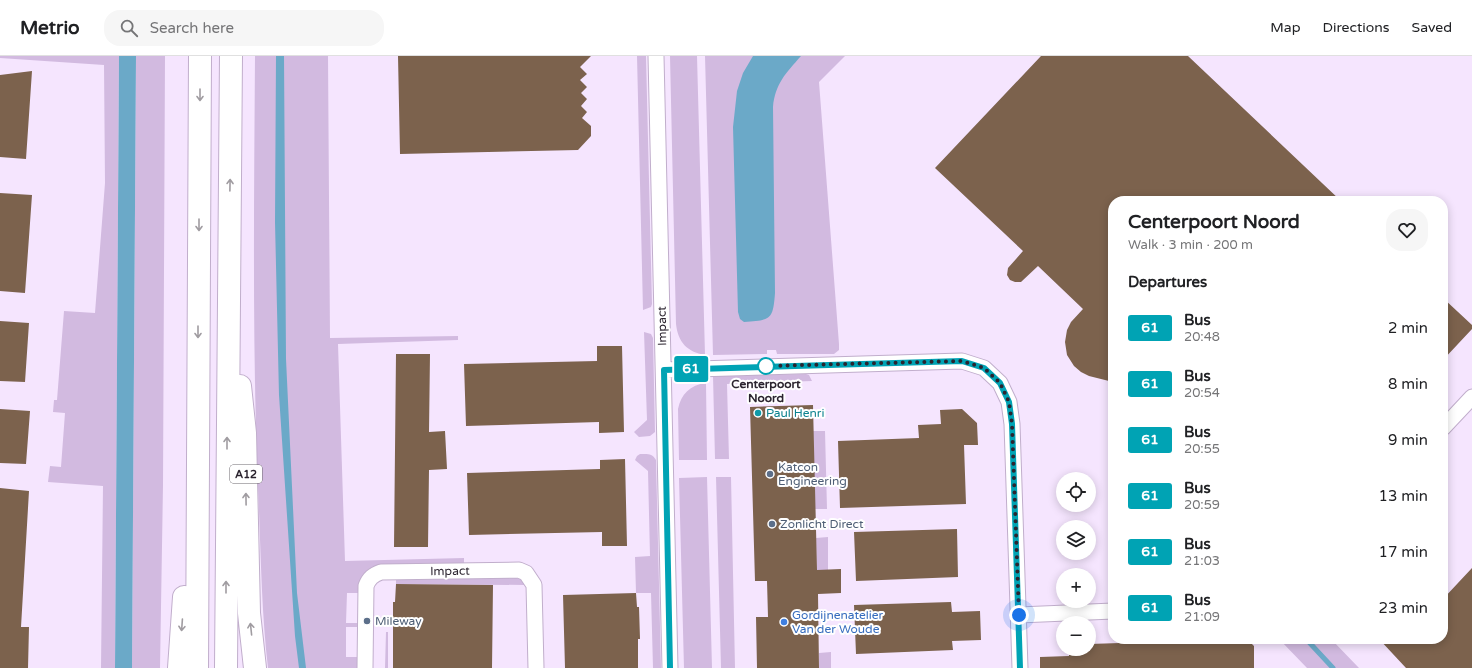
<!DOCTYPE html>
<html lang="en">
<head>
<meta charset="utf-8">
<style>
	:root { --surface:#fff; --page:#f6f6f6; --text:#202124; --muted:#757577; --line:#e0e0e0 }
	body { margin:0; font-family:"Varela Round",sans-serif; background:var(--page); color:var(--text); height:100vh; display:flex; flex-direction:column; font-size:15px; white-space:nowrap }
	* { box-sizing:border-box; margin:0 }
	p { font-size:13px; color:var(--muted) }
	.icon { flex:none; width:22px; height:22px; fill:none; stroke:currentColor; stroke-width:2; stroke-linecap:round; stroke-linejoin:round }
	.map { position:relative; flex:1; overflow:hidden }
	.drawer { position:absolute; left:1108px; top:140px; width:340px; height:448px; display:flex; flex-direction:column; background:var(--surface); border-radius:16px; box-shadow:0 2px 10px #0003 }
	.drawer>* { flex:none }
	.badge { padding:0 8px; border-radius:3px; font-size:14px; line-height:26px }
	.controls { position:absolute; left:1056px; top:416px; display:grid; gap:8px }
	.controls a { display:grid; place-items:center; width:40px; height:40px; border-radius:50%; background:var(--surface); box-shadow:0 2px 10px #0003; font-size:20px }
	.you { position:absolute; width:20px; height:20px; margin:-10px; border:3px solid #fff; border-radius:50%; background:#1a73e8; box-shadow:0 0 0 6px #1a73e833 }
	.map>.badge { position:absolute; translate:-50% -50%; box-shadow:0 0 0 2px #fff }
	h2 { padding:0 20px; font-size:15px; line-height:36px }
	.round { display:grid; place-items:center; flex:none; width:42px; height:42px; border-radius:16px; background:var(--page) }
	.overview { display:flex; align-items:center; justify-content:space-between; height:68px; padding:0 20px }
	h1 { font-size:19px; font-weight:800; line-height:30px }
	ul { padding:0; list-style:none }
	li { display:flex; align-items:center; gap:12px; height:56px; padding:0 20px }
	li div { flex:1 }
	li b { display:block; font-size:15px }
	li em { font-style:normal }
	li .badge { min-width:44px; font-weight:700; text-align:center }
	header { display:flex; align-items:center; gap:24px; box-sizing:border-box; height:56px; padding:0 20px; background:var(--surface); border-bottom:1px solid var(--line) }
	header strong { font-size:19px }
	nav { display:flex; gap:22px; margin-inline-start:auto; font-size:14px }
	.search { width:280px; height:36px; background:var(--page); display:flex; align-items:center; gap:10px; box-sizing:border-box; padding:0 14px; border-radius:16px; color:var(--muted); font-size:15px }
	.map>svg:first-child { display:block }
</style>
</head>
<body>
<header>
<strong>Metrio</strong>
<div class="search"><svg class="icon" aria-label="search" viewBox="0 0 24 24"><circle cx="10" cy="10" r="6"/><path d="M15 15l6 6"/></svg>Search here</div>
<nav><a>Map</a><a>Directions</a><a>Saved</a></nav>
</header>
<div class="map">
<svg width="1472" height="612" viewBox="0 0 1472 612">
	<rect width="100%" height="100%" fill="#f5e5fe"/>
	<!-- green -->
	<path fill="#d2bae0" d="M 0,0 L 119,0 L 115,612 L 101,612 L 103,430 L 48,426 L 50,410 L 61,411 L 65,357 L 53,356 L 54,344 L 57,344 L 64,255 L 95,257 L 105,127 L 104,9 L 0,2 Z
		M 136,0 L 165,0 L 163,429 L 160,612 L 132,612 Z
		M 255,0 L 328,0 L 330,282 L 458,280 L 458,284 L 338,288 L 345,505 L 464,502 L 464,508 L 382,510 L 359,537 L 347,537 L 346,567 L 359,567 L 359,571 L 346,571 L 346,601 L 358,601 L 358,612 L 268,612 C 262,560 261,508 259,455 C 252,304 254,152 255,0 Z
		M 637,0 L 646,0 L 652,248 L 651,251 L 643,254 Z
		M 670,0 L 697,0 L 705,299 C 687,296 678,286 676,268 Z
		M 705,0 L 755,0 L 770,51 L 781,18 L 796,0 L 845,0 L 819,26 L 839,288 L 839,294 L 834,298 L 777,298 L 776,294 L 767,294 L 767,298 L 713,299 Z
		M 644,276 L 651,278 L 653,282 L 655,376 L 650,380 L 639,381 L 634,376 L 647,364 Z
		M 806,318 L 809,319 L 812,325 L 727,328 L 729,403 L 715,403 L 713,320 Z
		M 706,327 L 707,404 L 679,404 L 678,353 C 681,338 690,329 706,327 Z
		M 813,375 L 825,375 L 827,453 L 815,453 Z
		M 640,398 C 648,398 652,397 656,404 L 661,612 L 653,612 L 651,537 L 636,537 L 635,501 L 650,500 L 648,415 L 635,404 L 637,400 Z
		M 707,421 L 712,612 L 684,612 L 679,422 Z
		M 716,421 L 731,421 L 735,612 L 721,612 Z
		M 828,481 L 828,514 L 817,536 L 816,482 Z
		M 516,522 L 520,523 L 526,529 L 396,528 L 396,524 Z
		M 386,576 L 388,576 L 388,612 L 385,612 Z
		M 1279,583 L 1331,583 L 1359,612 L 1307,612 Z
		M 831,596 L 831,612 L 819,612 L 819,597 Z"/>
	<!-- water -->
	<path fill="#6ba9c8" d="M 119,0 L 136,0 L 132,612 L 115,612 Z
		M 276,0 L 284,0 L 286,303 L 297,537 L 306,612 L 299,612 L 295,580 L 279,339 L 275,166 Z
		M 753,0 L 801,0 C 786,17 775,28 773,51 L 775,237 C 773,264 771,264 744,266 L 740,263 L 738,256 L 733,71 L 737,35 L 743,17 Z"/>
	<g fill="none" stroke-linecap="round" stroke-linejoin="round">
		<!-- stream -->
		<path stroke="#6ba9c8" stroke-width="5" d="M 1307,584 L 1333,612"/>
	</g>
	<!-- building -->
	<path fill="#7c624d" d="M 398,0 L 591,0 L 580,11 L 587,18 L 580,24 L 587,31 L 581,37 L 587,43 L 581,50 L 587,56 L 582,62 L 591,70 L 591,80 L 578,94 L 400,98 Z
		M 1041,0 L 1188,0 L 1341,145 L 1113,145 L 1113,326 L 1089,320 L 1081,316 L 1074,310 L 1067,299 L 1065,286 L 1067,274 L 1071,266 L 1083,253 L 1038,210 L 1021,226 L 1015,226 L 1010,224 L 1007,219 L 1008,212 L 1023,195 L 935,112 Z
		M 32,15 L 26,103 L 0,101 L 0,19 Z
		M 0,137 L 32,139 L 25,237 L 0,235 Z
		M 1443,242 L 1472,269 L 1472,273 L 1443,304 Z
		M 0,265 L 29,267 L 25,326 L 0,325 Z
		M 597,290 L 622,290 L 624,376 L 599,377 L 599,366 L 466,370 L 464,308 L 597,305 Z
		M 396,298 L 430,298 L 429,376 L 445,375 L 447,413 L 429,414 L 428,491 L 394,491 Z
		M 813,349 L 817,514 L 841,513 L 841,537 L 818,538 L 819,612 L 757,612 L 756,561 L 768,561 L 767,525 L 755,525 L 750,351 Z
		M 0,353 L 30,355 L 26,408 L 0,407 Z
		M 962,353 L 977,367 L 978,389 L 964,389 L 966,448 L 840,452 L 838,385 L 919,382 L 918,369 L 941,368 L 940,354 Z
		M 625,403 L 627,490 L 602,490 L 602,476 L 469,479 L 467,417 L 600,413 L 600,404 Z
		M 0,432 L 29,435 L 21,571 L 29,571 L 28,612 L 0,612 Z
		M 957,473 L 958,521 L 856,525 L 854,476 Z
		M 1472,512 L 1472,612 L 1406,612 L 1379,583 L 1443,583 L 1443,543 Z
		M 396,528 L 493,529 L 492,612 L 393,612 L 393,546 L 395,546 Z
		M 636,537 L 637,551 L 639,551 L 640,583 L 638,583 L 638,612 L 565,612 L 563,539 Z
		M 951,546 L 952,556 L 980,555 L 981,584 L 952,585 L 953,594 L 856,598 L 854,549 Z
		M 1247,583 L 1254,590 L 1254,612 L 1040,612 L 1040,601 L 1069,600 L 1069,593 L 1089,593 L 1089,588 Z"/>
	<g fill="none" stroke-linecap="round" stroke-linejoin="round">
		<!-- minor casing -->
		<g stroke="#c1aecc" stroke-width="17">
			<path id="minor" d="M 656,0 L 670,612
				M 664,314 L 962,305 L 984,312 L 1000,327 L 1009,346 L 1012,368 L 1020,612
				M 1443,372 L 1472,341
				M 1019,559 L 1113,555
				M 365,612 L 366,530 C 369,522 373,519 381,516 L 519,514 L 526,517 L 534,529 L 536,612"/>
		</g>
		<!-- motorway casing -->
		<g stroke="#c1aecc" stroke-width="24">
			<path id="motorway" d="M 240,330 L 245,377 L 249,557 L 255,612
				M 179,612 L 184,541
				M 197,612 L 200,0
				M 226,612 L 231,0"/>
		</g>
		<!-- minor -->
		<use href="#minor" stroke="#fff" stroke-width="15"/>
		<!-- motorway -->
		<use href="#motorway" stroke="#fff" stroke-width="22"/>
	</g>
	<!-- one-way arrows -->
	<defs><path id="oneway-shaft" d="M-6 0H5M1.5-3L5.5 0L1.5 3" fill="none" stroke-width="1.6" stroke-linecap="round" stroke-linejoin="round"/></defs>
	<g stroke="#a09ca1">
		<use href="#oneway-shaft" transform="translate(200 39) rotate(90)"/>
		<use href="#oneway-shaft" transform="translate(230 129) rotate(-89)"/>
		<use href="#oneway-shaft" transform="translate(199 169) rotate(90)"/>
		<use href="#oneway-shaft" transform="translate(198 276) rotate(90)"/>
		<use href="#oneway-shaft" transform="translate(227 387) rotate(-90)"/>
		<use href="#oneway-shaft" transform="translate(246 443) rotate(-91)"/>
		<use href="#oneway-shaft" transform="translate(226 531) rotate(-90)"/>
		<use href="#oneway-shaft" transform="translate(182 569) rotate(94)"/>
		<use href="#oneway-shaft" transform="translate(251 573) rotate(-96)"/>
	</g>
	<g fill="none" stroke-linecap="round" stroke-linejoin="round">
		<!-- line casing -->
		<g stroke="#fff" stroke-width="9">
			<path id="line" d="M 670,612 L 664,314 L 962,305 L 984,312 L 1000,327 L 1009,346 L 1012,368 L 1020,612"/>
		</g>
		<!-- line -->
		<use href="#line" stroke="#00a3b4" stroke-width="6"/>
		<!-- walk -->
		<path stroke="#2b242f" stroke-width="4" stroke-dasharray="0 7.2" d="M 766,310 L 962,305 L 984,312 L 1000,327 L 1009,346 L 1012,368 L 1019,559"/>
	</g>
	<!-- markers -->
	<circle fill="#fff" stroke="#00a3b4" stroke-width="2" cx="766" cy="310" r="8"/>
	<circle fill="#0f9aa8" stroke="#fff" stroke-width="1.5" cx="758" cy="357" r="4"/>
	<g fill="#5c6f8a" stroke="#fff" stroke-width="1.5">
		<circle cx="770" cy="418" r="4"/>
		<circle cx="772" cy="468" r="4"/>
		<circle cx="367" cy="565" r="4"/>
	</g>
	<circle fill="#3f7fe0" stroke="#fff" stroke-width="1.5" cx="784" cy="566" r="4"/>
	<g text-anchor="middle" stroke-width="4" stroke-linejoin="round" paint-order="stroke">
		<!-- shield labels -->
		<rect fill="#fff" stroke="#6b666d" stroke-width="1" x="230" y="409" width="32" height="18" rx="3"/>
		<g font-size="11" font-weight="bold" fill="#2b242f">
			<text x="246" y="422">A12</text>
		</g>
		<!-- street labels -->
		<g font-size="12" fill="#2b242f" stroke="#fff">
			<text transform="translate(662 270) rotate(-91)" y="4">Impact</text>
			<text transform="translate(450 515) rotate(-1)" y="4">Impact</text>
		</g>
		<!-- stop labels -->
		<g font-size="12" font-weight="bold" fill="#2b242f" stroke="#fff">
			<text x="766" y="332">Centerpoort<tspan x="766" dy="14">Noord</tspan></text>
		</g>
		<!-- culture labels -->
		<g font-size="12" fill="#0d838f" stroke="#fff" text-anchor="start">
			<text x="766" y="361">Paul Henri</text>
		</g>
		<!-- service labels -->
		<g font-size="12" fill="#4e5e75" stroke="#fff" text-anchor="start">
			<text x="778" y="415">Katcon<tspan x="778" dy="14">Engineering</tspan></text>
			<text x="780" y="472">Zonlicht Direct</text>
			<text x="375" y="569">Mileway</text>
		</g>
		<!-- shop labels -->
		<g font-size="12" fill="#366cbe" stroke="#fff" text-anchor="start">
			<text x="792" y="563">Gordijnenatelier<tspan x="792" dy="14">Van der Woude</tspan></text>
		</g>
	</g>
</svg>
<div class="controls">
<a><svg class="icon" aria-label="locate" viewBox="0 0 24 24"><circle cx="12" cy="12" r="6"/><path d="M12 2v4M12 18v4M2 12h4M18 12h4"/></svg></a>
<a><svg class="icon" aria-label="layers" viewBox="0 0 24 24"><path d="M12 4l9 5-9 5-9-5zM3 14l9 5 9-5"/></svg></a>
<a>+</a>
<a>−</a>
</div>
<div class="you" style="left:1019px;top:559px"></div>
<b class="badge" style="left:691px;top:313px;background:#00a3b4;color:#fff">61</b>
<section class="drawer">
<div class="overview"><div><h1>Centerpoort Noord</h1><p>Walk · 3 min · 200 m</p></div><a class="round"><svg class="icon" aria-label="heart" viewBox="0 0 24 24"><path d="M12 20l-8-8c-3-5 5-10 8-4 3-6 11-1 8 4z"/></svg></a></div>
<h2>Departures</h2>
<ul>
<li><span class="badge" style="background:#00a3b4;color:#fff">61</span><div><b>Bus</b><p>20:48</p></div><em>2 min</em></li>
<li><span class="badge" style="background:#00a3b4;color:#fff">61</span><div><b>Bus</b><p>20:54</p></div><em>8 min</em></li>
<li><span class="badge" style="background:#00a3b4;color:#fff">61</span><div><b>Bus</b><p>20:55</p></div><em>9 min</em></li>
<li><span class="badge" style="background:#00a3b4;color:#fff">61</span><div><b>Bus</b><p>20:59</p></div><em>13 min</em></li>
<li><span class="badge" style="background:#00a3b4;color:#fff">61</span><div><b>Bus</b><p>21:03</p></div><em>17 min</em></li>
<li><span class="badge" style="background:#00a3b4;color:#fff">61</span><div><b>Bus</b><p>21:09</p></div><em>23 min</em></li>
</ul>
</section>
</div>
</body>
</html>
